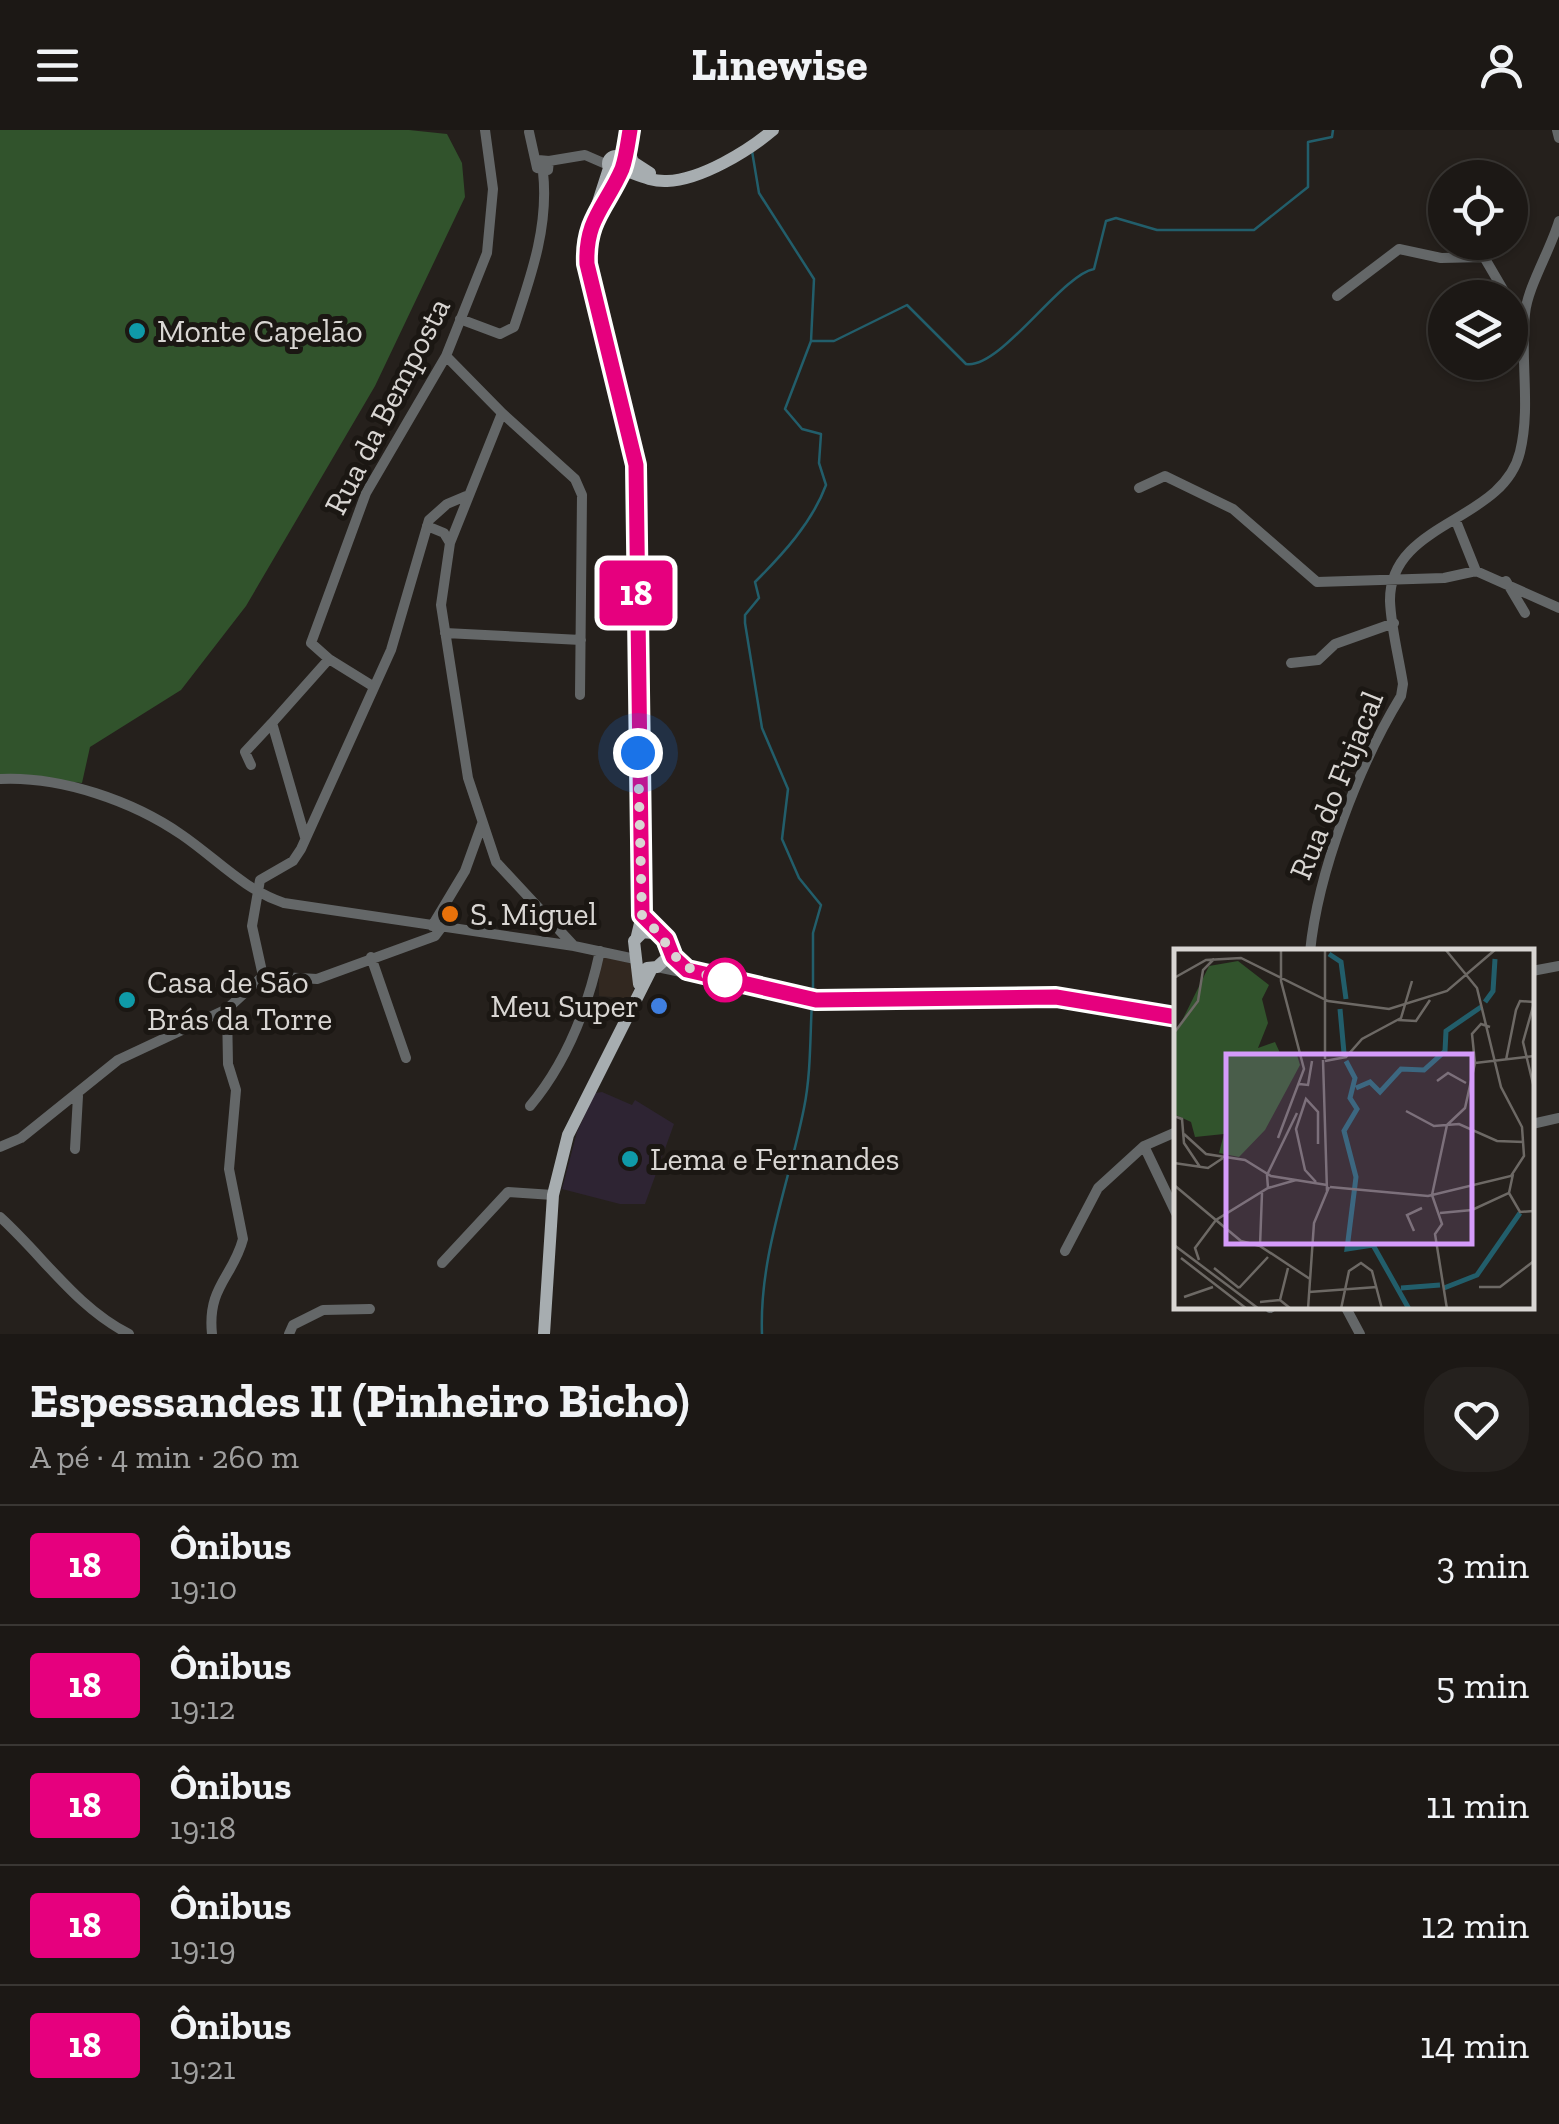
<!DOCTYPE html>
<html lang="pt">
<head>
<meta charset="utf-8">
<style>
	:root { --surface:#1c1815; --page:#25211e; --text:#f1f3f6; --muted:#a0a0a0; --line:#3a3734 }
	body { margin:0; font-family:"Zilla Slab",serif; background:var(--page); color:var(--text); height:100vh; display:flex; flex-direction:column; font-size:38px; white-space:nowrap }
	* { box-sizing:border-box; margin:0 }
	p { font-size:32px; color:var(--muted) }
	.icon { flex:none; width:55px; height:55px; fill:none; stroke:currentColor; stroke-width:2; stroke-linecap:round; stroke-linejoin:round }
	.map { position:relative; height:1204px; overflow:hidden }
	.drawer { display:flex; flex-direction:column; background:var(--surface); flex:1 }
	.drawer>* { flex:none }
	.badge { padding:0 20px; border-radius:8px; font-size:35px; line-height:65px }
	.tools { position:absolute; left:1428px; top:30px; display:grid; gap:20px }
	.tools a { display:grid; place-items:center; width:100px; height:100px; border-radius:50%; background:var(--surface); box-shadow:0 2px 8px #0004,0 0 0 2px var(--line); font-size:50px }
	.you { position:absolute; width:50px; height:50px; margin:-25px; border:8px solid #fff; border-radius:50%; background:#1a73e8; box-shadow:0 0 0 15px #1a73e833 }
	.map>.badge { position:absolute; translate:-50% -50%; box-shadow:0 0 0 5px #fff }
	.round { display:grid; place-items:center; flex:none; width:105px; height:105px; border-radius:40px; background:var(--page) }
	.summary { display:flex; align-items:center; justify-content:space-between; height:170px; padding:0 30px }
	h1 { font-size:48px; font-weight:700; line-height:75px }
	ul { padding:0; list-style:none }
	li { display:flex; align-items:center; gap:30px; height:120px; padding:0 30px; border-top:2px solid var(--line) }
	li div { flex:1 }
	li b { display:block; font-size:38px }
	li em { font-style:normal }
	li .badge { min-width:110px; font-weight:700; text-align:center }
	header { display:flex; justify-content:space-between; align-items:center; height:130px; padding:0 30px; background:var(--surface); font-size:45px; font-weight:700 }
	.map>svg:first-child { display:block }
</style>
</head>
<body>
<header><svg class="icon" aria-label="menu" viewBox="0 0 24 24"><path d="M4 6h16M4 12h16M4 18h16"/></svg>Linewise<svg class="icon" aria-label="person" viewBox="0 0 24 24"><circle cx="12" cy="8" r="4"/><path d="M4 21q1-7 8-7t8 7"/></svg></header>
<div class="map">
<svg width="1559" height="1204" viewBox="0 0 1559 1204">
	<rect width="100%" height="100%" fill="#25201c"/>
	<!-- built -->
	<path fill="#322820" d="M 608,826 L 632,834 L 634,869 L 599,866 L 599,831 Z"/>
	<!-- industrial -->
	<path fill="#2e2433" d="M 602,962 L 632,975 L 635,970 L 674,994 L 645,1074 L 620,1074 L 562,1059 L 577,1002 L 595,963 Z"/>
	<!-- green -->
	<path fill="#31532c" d="M 0,0 L 409,0 L 447,4 L 462,33 L 465,67 L 375,256 L 246,476 L 181,560 L 90,617 L 82,653 L 0,644 Z"/>
	<g fill="none" stroke-linecap="round" stroke-linejoin="round">
		<!-- stream -->
		<path stroke="#225e6b" stroke-width="2.5" d="M 752,21 L 759,63 L 814,149 L 811,211 L 785,279 L 802,299 L 821,304 L 819,333 L 826,355 C 812,393 782,425 755,452 L 759,468 L 745,485 L 745,493 L 762,598 L 788,659 L 782,709 L 799,748 L 821,775 L 813,803 L 813,863
			M 812,211 L 834,211 L 907,175 L 966,234 C 1000,240 1061,145 1094,139 L 1106,91 L 1116,88 L 1157,100 L 1254,100 L 1308,57 L 1308,12 L 1332,7 L 1333,0
			M 762,1204 C 759,1126 789,1054 804,978 C 811,944 810,906 812,871"/>
		<!-- minor -->
		<path stroke="#646768" stroke-width="10" d="M 1557,0 L 1559,8
			M 529,2 L 537,38 L 548,40 L 549,31 L 538,30
			M 549,31 L 585,25 L 608,35
			M 1337,166 L 1399,119 L 1441,128 L 1484,127 L 1508,168
			M 460,189 L 500,204 L 514,197 C 531,146 549,96 543,42
			M 446,226 L 502,283
			M 1139,358 L 1165,346 L 1233,379 L 1317,452 L 1444,448 L 1476,441 L 1559,478
			M 1456,391 L 1476,441
			M 427,396 L 444,403 L 450,413
			M 1506,451 L 1525,483
			M 445,503 L 581,510
			M 329,529 L 311,513 L 366,363 L 446,226 L 487,123 L 493,59 L 485,0
			M 1291,533 L 1318,530 L 1335,514 L 1394,493
			M 272,593 L 329,529 L 371,555
			M 251,635 L 245,622 L 272,593 L 305,707
			M 0,649 C 61,646 133,671 182,705 C 217,729 243,759 284,773 L 574,816 L 635,829
			M 432,796 L 465,741 L 482,694
			M 574,816 L 496,732 L 468,648 L 441,475 L 450,413 L 502,283 L 575,349 L 582,365 L 580,565
			M 1310,822 C 1318,741 1359,635 1401,566 L 1403,554 C 1399,528 1391,498 1390,471 C 1389,391 1503,393 1520,322 C 1531,277 1520,230 1525,184 C 1527,158 1551,119 1559,91
			M 371,827 L 406,928
			M 657,837 L 812,869 L 1055,867 L 1176,887
			M 1532,841 L 1559,836
			M 263,846 L 252,796 L 260,750 L 293,731 L 301,719 L 391,520 L 429,390 L 447,374 L 466,366
			M 530,976 C 566,933 588,877 600,821
			M 1532,994 L 1559,988
			M 1176,1002 L 1144,1016 L 1176,1083
			M 0,1017 L 21,1008 L 118,930 L 227,879 L 263,846 L 317,849 L 435,806 L 441,798
			M 75,1019 L 78,966
			M 0,1087 C 44,1127 76,1177 129,1204
			M 1065,1121 L 1098,1058 L 1144,1016
			M 442,1133 L 508,1062 L 553,1065
			M 1345,1176 L 1360,1204
			M 1270,1178 L 1273,1176
			M 212,1204 C 207,1157 233,1147 243,1109 L 229,1039 L 236,960 L 228,934 L 227,879
			M 289,1204 L 293,1195 L 323,1180 L 370,1179"/>
		<!-- major -->
		<path stroke="#a7adb0" stroke-width="12" d="M 627,16 L 633,32 L 650,43
			M 625,24 L 631,0
			M608 34a8 8 0 1 1 16 0a8 8 0 1 1-16 0Z
			M 609,38 L 589,100 L 587,134 L 636,335 L 642,785 L 637,806
			M 621,39 C 636,44 651,52 667,51 C 701,50 748,21 773,0
			M 647,838 L 657,837 L 668,827 L 669,814 L 658,801
			M 639,854 L 634,811 L 643,802 L 662,804
			M 544,1204 L 553,1065 L 568,1005 L 652,838"/>
	</g>
	<g fill="none" stroke-linecap="round" stroke-linejoin="round">
		<!-- line casing -->
		<g stroke="#fff" stroke-width="22">
			<path id="line" d="M 630,0 C 628,12 626,28 622,39 C 606,76 585,89 587,134 L 636,335 L 642,785 L 666,809 L 673,827 L 687,840 L 816,870 L 1056,867 L 1176,887"/>
		</g>
		<!-- line -->
		<use href="#line" stroke="#e6007e" stroke-width="15"/>
		<!-- walk -->
		<path stroke="#d9d6d3" stroke-width="10" stroke-dasharray="0 18" d="M 638,623 L 642,785 C 685,830 666,837 734,852 L 725,850"/>
	</g>
	<!-- markers -->
	<g fill="#0f9aa8" stroke="#1b1713" stroke-width="4">
		<circle cx="137" cy="201" r="10"/>
		<circle cx="127" cy="870" r="10"/>
		<circle cx="630" cy="1029" r="10"/>
	</g>
	<circle fill="#e8710a" stroke="#1b1713" stroke-width="4" cx="450" cy="784" r="10"/>
	<circle fill="#fff" stroke="#e6007e" stroke-width="5" cx="725" cy="850" r="20"/>
	<circle fill="#3f7fe0" stroke="#1b1713" stroke-width="4" cx="659" cy="876" r="10"/>
	<g text-anchor="middle" stroke-width="10" stroke-linejoin="round" paint-order="stroke">
		<!-- poi labels -->
		<g font-size="32" fill="#d9d6d3" stroke="#1b1713" text-anchor="start">
			<text x="157" y="212">Monte Capelão</text>
			<text x="470" y="795">S. Miguel</text>
			<text x="147" y="863">Casa de São<tspan x="147" dy="37">Brás da Torre</tspan></text>
			<text x="639" y="887" text-anchor="end">Meu Super</text>
			<text x="650" y="1040">Lema e Fernandes</text>
		</g>
		<!-- street labels -->
		<g font-size="32" fill="#d9d6d3" stroke="#1b1713">
			<text transform="translate(387 276) rotate(-63)" y="11">Rua da Bemposta</text>
			<text transform="translate(1336 655) rotate(-68)" y="11">Rua do Fujacal</text>
		</g>
	</g>
	<!-- overview -->
	<g transform="translate(1174 819)">
		<rect width="360" height="360" fill="#25201c"/>
		<path d="M 64,12 L 95,36 L 88,50 L 94,74 L 84,99 L 101,93 L 106,104 L 123,106 L 126,116 L 91,181 L 65,208 L 45,204 L 50,185 L 21,188 L 17,173 L 2,166 L 0,153 L 0,88 L 35,17 Z" fill="#31532c"/>
		<path fill="none" stroke="#225e6b" stroke-width="5" d="M 155,5 L 167,13 L 172,50M 311,53 L 319,42 L 321,10M 166,60 L 170,104M 172,112 L 181,129 L 176,149 L 183,160 L 170,182 L 182,228 L 173,300 L 199,296 L 235,360M 182,139 L 196,133 L 206,143 L 227,120 L 250,121 L 271,102 L 272,82 L 307,58M 227,339 L 266,336M 270,339 L 303,326 L 346,264"/>
		<path fill="none" stroke="#6d6965" stroke-width="2.5" d="M 151,0 L 151,110M 0,29 L 32,11 L 67,9 L 154,52 L 215,60 L 273,42 L 322,0M 360,54 L 349,93 L 360,139M 224,71 L 242,72 L 256,51M 0,84 L 24,52 L 29,21 L 40,10M 149,111 L 153,242M 332,111 L 342,61 L 346,52 L 360,53M 151,112 L 172,108 L 188,90 L 227,69 L 238,32M 301,114 L 360,107M 301,114 L 298,85 L 307,75 L 316,78M 263,132 L 274,124 L 292,134M 125,135 L 134,136 L 138,112M 232,162 L 260,177 L 285,175 L 323,192 L 350,193M 0,167 L 8,170 L 10,194 L 26,218M 273,176 L 291,159 L 301,114M 10,185 L 32,205 L 71,211 L 97,227 L 153,236M 104,189 L 130,120 L 107,32 L 107,0M 0,214 L 34,219 L 49,209M 142,233 L 131,221 L 122,180 L 132,150 L 144,163 L 144,195M 0,236 L 67,292 L 86,297M 156,238 L 254,247 L 337,227 L 350,207 L 348,178 L 327,138 L 303,39 L 271,0M 94,239 L 93,226 L 123,164M 88,244 L 86,297 L 136,330M 335,244 L 346,263 L 360,262M 258,246 L 268,275 L 261,285 L 273,360M 258,246 L 273,176M 266,264 L 298,261 L 335,244 L 339,225M 240,282 L 233,266 L 248,259M 0,296 L 85,360M 7,309 L 73,360M 25,311 L 21,299 L 42,271 L 94,239 L 122,231M 40,319 L 65,339M 305,338 L 326,338 L 360,312M 65,339 L 94,308M 135,343 L 203,338M 10,348 L 39,338M 106,351 L 114,319M 86,353 L 106,351 L 117,360M 134,360 L 140,274 L 155,238M 167,360 L 175,322 L 187,314 L 198,322 L 208,360"/>
		<path fill="#d59bfa" fill-opacity="0.15" stroke="#d59bfa" stroke-width="5" d="M 52,105 L 298,105 L 298,295 L 52,295 Z"/>
		<rect width="360" height="360" fill="none" stroke="#d9d6d3" stroke-width="5"/>
	</g>
</svg>
<div class="tools">
<a><svg class="icon" aria-label="locate" viewBox="0 0 24 24"><circle cx="12" cy="12" r="6"/><path d="M12 2v4M12 18v4M2 12h4M18 12h4"/></svg></a>
<a><svg class="icon" aria-label="layers" viewBox="0 0 24 24"><path d="M12 4l9 5-9 5-9-5zM3 14l9 5 9-5"/></svg></a>
</div>
<div class="you" style="left:638px;top:623px"></div>
<b class="badge" style="left:636px;top:463px;background:#e6007e;color:#fff">18</b>
</div>
<section class="drawer">
<div class="summary"><div><h1>Espessandes II (Pinheiro Bicho)</h1><p>A pé · 4 min · 260 m</p></div><a class="round"><svg class="icon" aria-label="heart" viewBox="0 0 24 24"><path d="M12 20l-8-8c-3-5 5-10 8-4 3-6 11-1 8 4z"/></svg></a></div>
<ul>
<li><span class="badge" style="background:#e6007e;color:#fff">18</span><div><b>Ônibus</b><p>19:10</p></div><em>3 min</em></li>
<li><span class="badge" style="background:#e6007e;color:#fff">18</span><div><b>Ônibus</b><p>19:12</p></div><em>5 min</em></li>
<li><span class="badge" style="background:#e6007e;color:#fff">18</span><div><b>Ônibus</b><p>19:18</p></div><em>11 min</em></li>
<li><span class="badge" style="background:#e6007e;color:#fff">18</span><div><b>Ônibus</b><p>19:19</p></div><em>12 min</em></li>
<li><span class="badge" style="background:#e6007e;color:#fff">18</span><div><b>Ônibus</b><p>19:21</p></div><em>14 min</em></li>
</ul>
</section>
</body>
</html>
